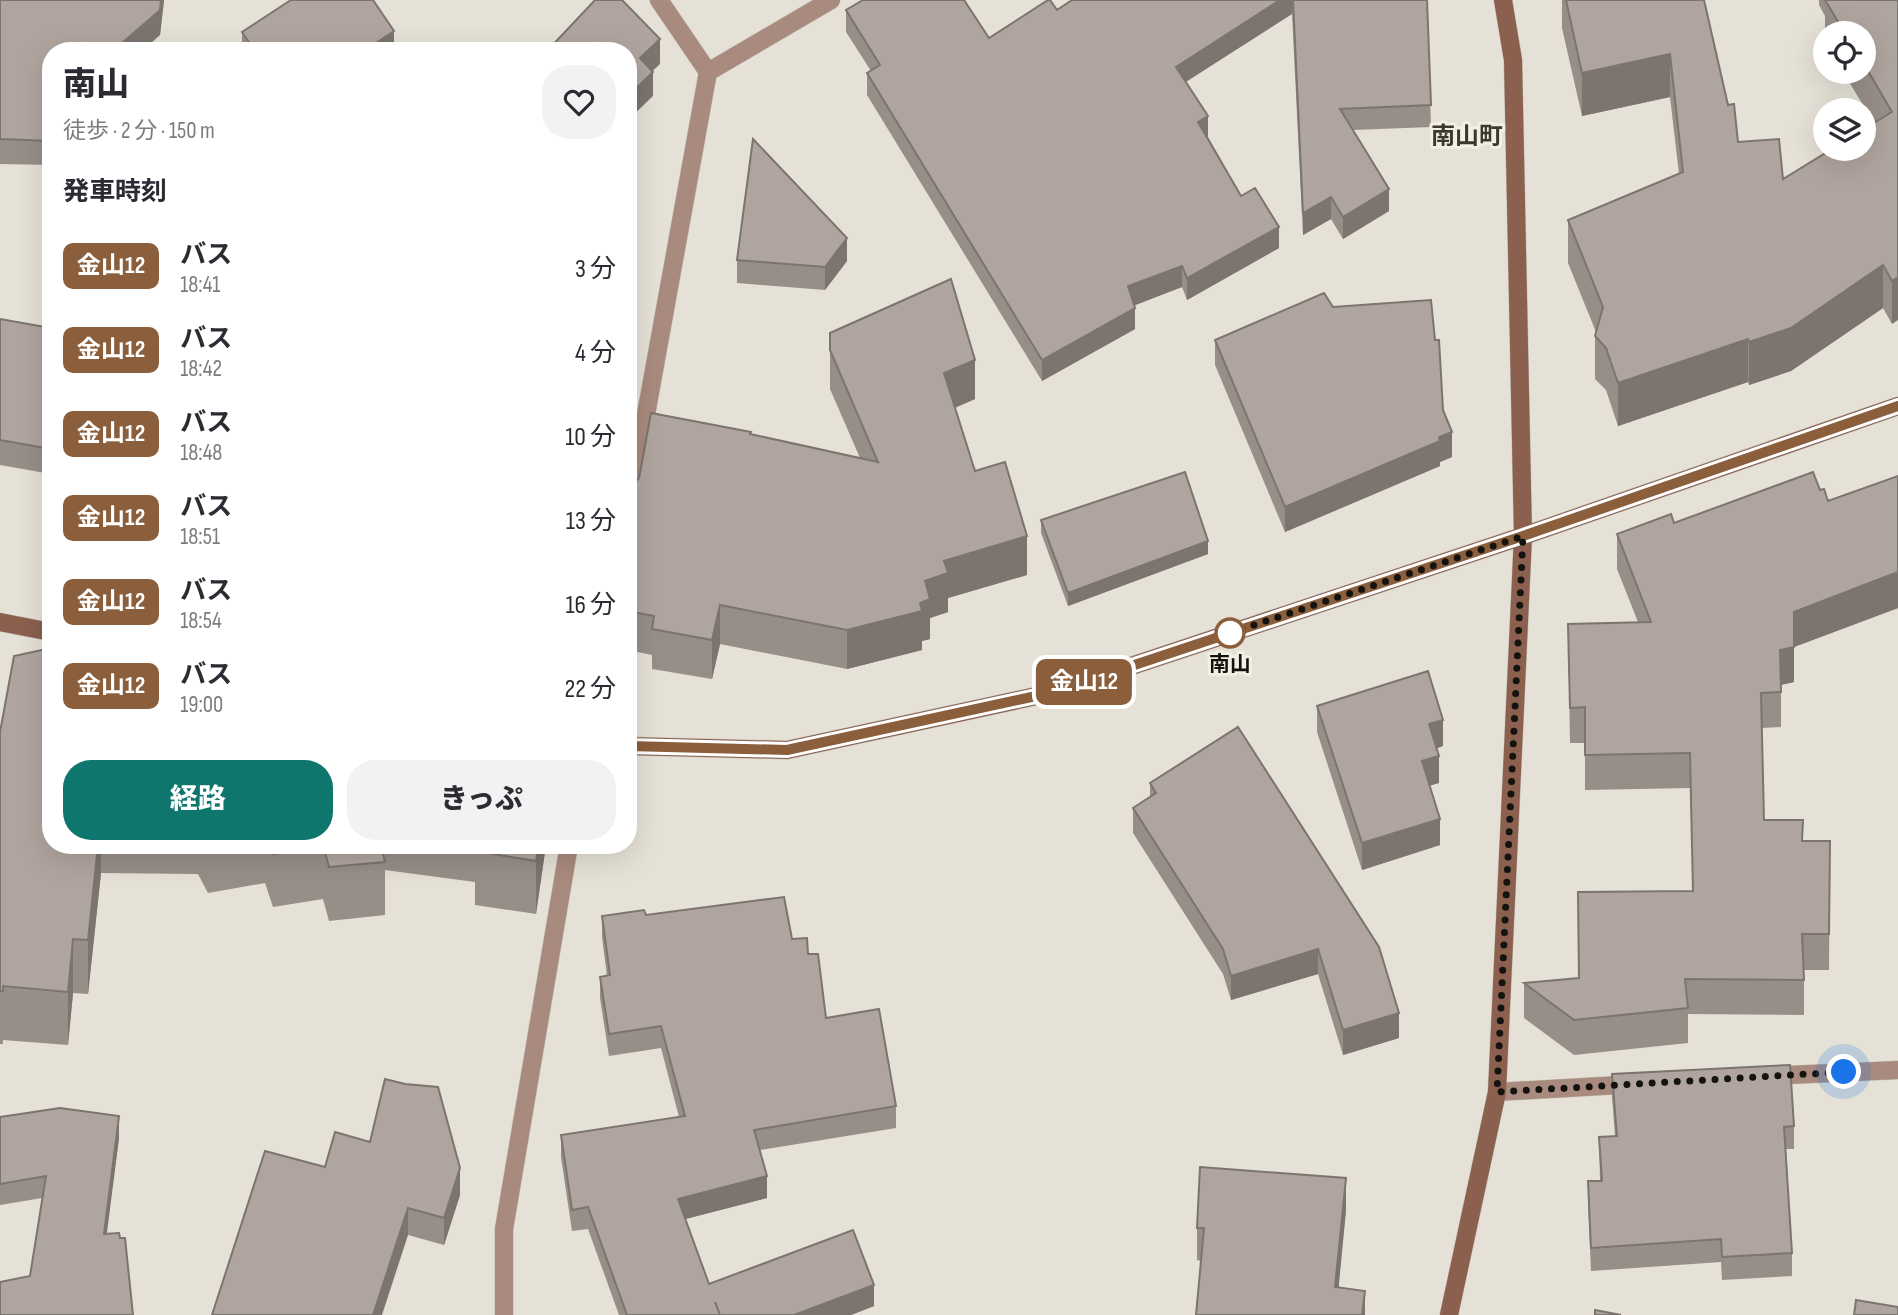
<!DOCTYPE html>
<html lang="ja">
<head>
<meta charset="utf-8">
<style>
	:root { --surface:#fff; --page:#f2f2f3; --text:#2b2b33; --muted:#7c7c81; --accent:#0f766e }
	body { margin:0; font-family:"Sofia Sans Condensed","Noto Sans JP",sans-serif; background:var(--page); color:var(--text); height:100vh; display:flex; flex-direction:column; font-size:26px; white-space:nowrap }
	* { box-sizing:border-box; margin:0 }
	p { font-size:23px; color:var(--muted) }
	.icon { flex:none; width:38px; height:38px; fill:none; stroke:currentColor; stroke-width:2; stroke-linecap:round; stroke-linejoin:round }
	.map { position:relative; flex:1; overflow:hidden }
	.details { position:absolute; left:42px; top:42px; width:595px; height:812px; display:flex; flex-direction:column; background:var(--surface); border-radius:28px; box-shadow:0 7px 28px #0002 }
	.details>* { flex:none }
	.badge { padding:0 14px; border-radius:10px; font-size:24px; line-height:46px }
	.buttons { position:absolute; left:1813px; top:21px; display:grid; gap:14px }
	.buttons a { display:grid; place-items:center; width:63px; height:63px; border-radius:50%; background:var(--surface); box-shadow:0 7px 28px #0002; font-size:35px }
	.you { position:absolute; width:35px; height:35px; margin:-18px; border:5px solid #fff; border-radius:50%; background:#1a73e8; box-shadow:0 0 0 10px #1a73e833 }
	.map>.badge { position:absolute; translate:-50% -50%; box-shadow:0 0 0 4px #fff }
	h2 { padding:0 21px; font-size:26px; line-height:63px }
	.round { display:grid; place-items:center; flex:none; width:74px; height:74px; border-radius:28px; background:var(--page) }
	.headline { display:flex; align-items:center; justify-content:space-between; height:119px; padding:0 21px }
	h1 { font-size:33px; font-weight:800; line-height:52px }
	.cta { display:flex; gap:14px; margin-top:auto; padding:14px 21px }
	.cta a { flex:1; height:80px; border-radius:28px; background:var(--accent); color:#fff; font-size:28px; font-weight:800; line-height:80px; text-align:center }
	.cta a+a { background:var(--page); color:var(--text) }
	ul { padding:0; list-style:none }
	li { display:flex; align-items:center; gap:21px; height:84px; padding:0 21px }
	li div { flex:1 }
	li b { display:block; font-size:26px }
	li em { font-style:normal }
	li .badge { min-width:77px; font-weight:700; text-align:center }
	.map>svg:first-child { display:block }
</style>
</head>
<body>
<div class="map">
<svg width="1898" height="1315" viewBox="0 0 1898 1315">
	<rect width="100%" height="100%" fill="#e5e1d6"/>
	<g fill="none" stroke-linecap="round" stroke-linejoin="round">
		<!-- street casing -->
		<g stroke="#bfbcb2" stroke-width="19">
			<path id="street" d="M 708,72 L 831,0
				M 628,514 L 708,72 L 659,0
				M 1769,1076 L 1898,1070
				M 1497,1092 L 1637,1084
				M 504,1315 L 504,1229 L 569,845"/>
		</g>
		<!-- secondary casing -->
		<g stroke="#bfbcb2" stroke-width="19">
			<path id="secondary" d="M 0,622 L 51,632
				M 628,746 L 787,750 L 1050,693 L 1523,536 L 1898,406
				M 1449,1315 L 1497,1092 L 1523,536 L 1513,60 L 1503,0"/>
		</g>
		<!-- street -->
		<use href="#street" stroke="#a98a7e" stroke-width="18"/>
		<!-- secondary -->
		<use href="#secondary" stroke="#8b604f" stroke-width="18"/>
	</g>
	<!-- wall -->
	<path fill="#978e88" d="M 0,0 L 164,0 L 160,35 L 51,51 L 51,165 L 0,164 Z
		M 1072,0 L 1427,0 L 1431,127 L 1353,130 L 1389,211 L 1343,239 L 1331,219 L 1303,235 L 1292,14 L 1186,82 L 1208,137 L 1241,196 L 1279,248 L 1187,300 L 1182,287 L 1134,305 L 1135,329 L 1042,381 L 867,95 L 867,73 L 871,71 L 846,32 L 846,10 L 989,38 L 1057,10 Z
		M 1562,0 L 1704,0 L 1728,105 L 1738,142 L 1783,179 L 1874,123 L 1843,72 L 1864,72 L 1864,33 L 1825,33 L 1825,16 L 1819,5 L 1819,0 L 1898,0 L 1892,324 L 1883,308 L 1791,371 L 1749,385 L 1748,382 L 1618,426 L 1606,390 L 1595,379 L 1595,336 L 1596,332 L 1568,263 L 1568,220 L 1679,174 L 1670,97 L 1582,116 L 1562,28 Z
		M 242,32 L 394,51 L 242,51 Z
		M 737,260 L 847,261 L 825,290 L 737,283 Z
		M 1333,307 L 1435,340 L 1443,410 L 1452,457 L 1440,462 L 1440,466 L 1285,532 L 1215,365 L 1215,340 Z
		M 0,319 L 51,328 L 51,474 L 0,465 Z
		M 830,333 L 975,399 L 955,408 L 975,471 L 1027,575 L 948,598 L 948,612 L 930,618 L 930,639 L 922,641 L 922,650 L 847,669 L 720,644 L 712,679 L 652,669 L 652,655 L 628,650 L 628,486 L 632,485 L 751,434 L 860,458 L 830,389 Z
		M 1898,476 L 1898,608 L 1794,647 L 1794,682 L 1781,685 L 1781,727 L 1762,728 L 1764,820 L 1803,841 L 1830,841 L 1829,970 L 1804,970 L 1804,1015 L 1688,1014 L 1688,1043 L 1574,1055 L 1524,1018 L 1524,983 L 1579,978 L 1578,892 L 1693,891 L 1690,788 L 1585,790 L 1585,743 L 1570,743 L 1568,624 L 1638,622 L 1617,569 L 1617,534 L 1674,523 L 1820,490 L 1828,501 Z
		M 51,490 L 51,527 L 49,527 L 49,502 Z
		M 1041,520 L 1208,554 L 1068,606 L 1041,533 Z
		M 1317,706 L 1443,746 L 1437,748 L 1439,783 L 1430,785 L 1440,845 L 1362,870 L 1317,732 Z
		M 1238,727 L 1399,1038 L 1343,1055 L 1318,974 L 1231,1000 L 1223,974 L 1133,833 L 1133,808 L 1150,797 L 1150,783 Z
		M 0,732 L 51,845 L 546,845 L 536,914 L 475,905 L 475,882 L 385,870 L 385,915 L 329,921 L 323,899 L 273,907 L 265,883 L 208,893 L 198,874 L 101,873 L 88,994 L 73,993 L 68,1045 L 3,1040 L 3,1044 L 0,1044 Z
		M 646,915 L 792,939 L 808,954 L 826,1018 L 896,1106 L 896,1128 L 760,1150 L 767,1198 L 685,1219 L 709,1284 L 874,1306 L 851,1315 L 619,1315 L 588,1229 L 572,1231 L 561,1157 L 561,1135 L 679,1117 L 661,1048 L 609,1056 L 600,998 L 600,977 L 607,976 L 602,937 L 602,916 Z
		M 1612,1074 L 1794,1126 L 1794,1149 L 1786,1149 L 1792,1253 L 1792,1276 L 1722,1280 L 1721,1262 L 1591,1271 L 1588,1204 L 1588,1181 L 1600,1181 L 1599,1137 L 1615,1136 L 1612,1097 Z
		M 0,1117 L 119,1138 L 106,1234 L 30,1276 L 42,1198 L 0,1205 Z
		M 370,1142 L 460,1195 L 444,1245 L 408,1235 L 325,1167 Z
		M 1346,1210 L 1338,1288 L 1365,1315 L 1201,1261 L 1197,1260 L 1197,1228 Z"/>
	<!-- shaded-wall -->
	<path fill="#7b746f" d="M 161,0 L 164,0 L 160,35 L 142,51 L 113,51 Z
		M 1280,0 L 1292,0 L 1292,14 L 1182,84 L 1176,67 Z
		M 394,31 L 394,51 L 364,51 Z
		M 660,39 L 660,64 L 640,83 L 640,58 Z
		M 1670,54 L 1670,97 L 1582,116 L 1582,73 Z
		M 653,72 L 653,96 L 628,120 L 628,96 Z
		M 1208,116 L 1208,137 L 1198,122 Z
		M 1389,189 L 1389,211 L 1343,239 L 1343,217 Z
		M 1331,197 L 1331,219 L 1303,235 L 1303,213 Z
		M 1279,227 L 1279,248 L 1187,300 L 1187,278 Z
		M 847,238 L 847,261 L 825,290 L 825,267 Z
		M 1883,265 L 1883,308 L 1791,371 L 1749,385 L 1749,342 Z
		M 1182,266 L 1182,287 L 1128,308 L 1128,286 Z
		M 1898,277 L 1898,320 L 1892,324 L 1892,281 Z
		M 1135,308 L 1135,329 L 1042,381 L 1042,360 Z
		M 1748,339 L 1748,382 L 1618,426 L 1618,383 Z
		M 975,360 L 975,399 L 944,412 L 944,373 Z
		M 1452,432 L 1452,457 L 1440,462 L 1440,466 L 1285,532 L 1285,507 L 1439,437 Z
		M 1027,536 L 1027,575 L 948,598 L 948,612 L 930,618 L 930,639 L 922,641 L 922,650 L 847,669 L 847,630 L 925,581 L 944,561 Z
		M 1208,541 L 1208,554 L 1068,606 L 1068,593 Z
		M 1898,572 L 1898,608 L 1794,647 L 1794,612 Z
		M 720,605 L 720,644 L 712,679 L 712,640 Z
		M 1794,647 L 1794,682 L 1780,685 L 1780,650 Z
		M 1443,720 L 1443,746 L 1429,751 L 1429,724 Z
		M 1439,756 L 1439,783 L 1422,788 L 1422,761 Z
		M 1440,819 L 1440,845 L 1362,870 L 1362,843 Z
		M 98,845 L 101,845 L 101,873 L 88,994 L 88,940 Z
		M 539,845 L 546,845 L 536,914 L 536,861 Z
		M 73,939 L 73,993 L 68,1045 L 68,992 Z
		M 1318,949 L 1318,974 L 1231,1000 L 1231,976 Z
		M 1399,1013 L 1399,1038 L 1343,1055 L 1343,1030 Z
		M 119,1116 L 119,1138 L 104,1256 L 104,1234 Z
		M 460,1168 L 460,1195 L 444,1245 L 444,1218 Z
		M 767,1176 L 767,1198 L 678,1221 L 678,1199 Z
		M 1346,1178 L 1346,1210 L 1336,1315 L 1335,1287 Z
		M 408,1208 L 408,1235 L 382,1315 L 373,1315 Z
		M 874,1285 L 874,1306 L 851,1315 L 794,1315 Z
		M 1365,1291 L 1365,1315 L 1362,1315 Z"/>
	<!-- building -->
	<path fill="#b0a59e" stroke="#7b746f" stroke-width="2" d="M 0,0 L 161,0 L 160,10 L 113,51 L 51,51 L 51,141 L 0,139 Z
		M 291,0 L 373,0 L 394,31 L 364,51 L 255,51 L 242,32 Z
		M 595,0 L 622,0 L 660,39 L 640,58 L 653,72 L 628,96 L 628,51 L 547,51 Z
		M 863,0 L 964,0 L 989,38 L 1048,0 L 1050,0 L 1057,10 L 1072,0 L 1280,0 L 1176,67 L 1208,116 L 1198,122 L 1241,196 L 1255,188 L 1279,227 L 1187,278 L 1182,266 L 1128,286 L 1135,308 L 1042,360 L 867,73 L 880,65 L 846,10 Z
		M 1293,0 L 1427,0 L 1431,105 L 1340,109 L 1389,189 L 1343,217 L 1331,197 L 1303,213 Z
		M 1566,0 L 1704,0 L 1728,105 L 1734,104 L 1738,142 L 1779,139 L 1783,179 L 1832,149 L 1864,149 L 1864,129 L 1892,112 L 1864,64 L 1864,33 L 1845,33 L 1825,0 L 1898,0 L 1898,277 L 1892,281 L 1883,265 L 1791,328 L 1749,342 L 1748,339 L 1618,383 L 1606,348 L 1595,336 L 1603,307 L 1568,220 L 1683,172 L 1670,54 L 1582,73 Z
		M 753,139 L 847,238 L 825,267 L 737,260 Z
		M 951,279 L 975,360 L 944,373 L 975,471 L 1005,462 L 1027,536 L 944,561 L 948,573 L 925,581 L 930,599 L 920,603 L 922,611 L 847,630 L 720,605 L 712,640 L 652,629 L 654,616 L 628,611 L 628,486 L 632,485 L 639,478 L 651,413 L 751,432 L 750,434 L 878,462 L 830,350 L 830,333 Z
		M 1324,293 L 1333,307 L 1431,300 L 1435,340 L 1439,340 L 1443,410 L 1452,432 L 1439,437 L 1440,441 L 1285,507 L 1215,340 Z
		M 0,319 L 51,328 L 51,449 L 0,440 Z
		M 1185,472 L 1208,541 L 1068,593 L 1041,520 Z
		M 1813,472 L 1820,490 L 1824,489 L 1828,501 L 1898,476 L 1898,572 L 1794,612 L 1794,647 L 1780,650 L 1781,692 L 1761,693 L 1764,820 L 1803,820 L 1802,841 L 1830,841 L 1829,934 L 1802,934 L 1804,980 L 1685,979 L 1688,1008 L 1574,1020 L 1524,983 L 1579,978 L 1578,892 L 1693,891 L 1690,753 L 1585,755 L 1585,707 L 1570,708 L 1568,624 L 1651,622 L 1617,534 L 1671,514 L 1674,523 Z
		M 51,648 L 51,845 L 98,845 L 88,940 L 73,939 L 68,992 L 3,986 L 3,991 L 0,991 L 0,732 L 14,656 Z
		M 1428,671 L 1443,720 L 1429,724 L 1439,756 L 1422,761 L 1440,819 L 1362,843 L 1317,706 Z
		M 1238,727 L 1379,947 L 1399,1013 L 1343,1030 L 1318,949 L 1231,976 L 1223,949 L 1133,808 L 1156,793 L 1150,783 Z
		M 270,845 L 322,845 L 273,854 Z
		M 323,845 L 381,845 L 385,862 L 329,867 Z
		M 476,845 L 539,845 L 536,861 L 475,851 Z
		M 784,897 L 792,939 L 807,938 L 808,954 L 818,954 L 826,1018 L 879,1009 L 896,1106 L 754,1130 L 767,1176 L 678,1199 L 709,1284 L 853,1230 L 874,1285 L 794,1315 L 720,1315 L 715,1302 L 720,1315 L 627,1315 L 588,1207 L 572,1210 L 561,1135 L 685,1116 L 661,1026 L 609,1034 L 600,977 L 610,975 L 602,916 L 644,910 L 646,915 Z
		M 1790,1065 L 1794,1126 L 1784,1127 L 1792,1253 L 1722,1257 L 1721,1239 L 1591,1248 L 1588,1181 L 1602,1181 L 1599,1137 L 1617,1136 L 1612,1074 Z
		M 385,1079 L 405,1084 L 438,1087 L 460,1168 L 444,1218 L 408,1208 L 373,1315 L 212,1315 L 265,1151 L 325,1167 L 335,1132 L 370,1142 Z
		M 60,1108 L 119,1116 L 104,1234 L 119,1233 L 120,1238 L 125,1238 L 133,1315 L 0,1315 L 0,1282 L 30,1276 L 46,1176 L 0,1184 L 0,1117 Z
		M 1200,1167 L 1346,1178 L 1335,1287 L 1365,1291 L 1362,1315 L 1196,1315 L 1204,1228 L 1197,1228 Z
		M 1856,1300 L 1898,1307 L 1898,1315 L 1854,1315 Z
		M 1595,1310 L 1621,1315 L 1595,1315 Z"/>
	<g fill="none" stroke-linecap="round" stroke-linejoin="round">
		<!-- line casing -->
		<g stroke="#fff" stroke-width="16">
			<path id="line" d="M 628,746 L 787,750 L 1050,693 L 1523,536 L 1898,406"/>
		</g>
		<!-- line -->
		<use href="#line" stroke="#8b5e3c" stroke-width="10"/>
		<!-- walk -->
		<path stroke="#14130f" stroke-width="7" stroke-dasharray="0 12.6" d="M 1230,633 L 1523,536 L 1497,1092 L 1844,1072"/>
	</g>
	<!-- markers -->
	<circle fill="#fff" stroke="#8b5e3c" stroke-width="3.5" cx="1230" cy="633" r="14"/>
	<g text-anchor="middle" stroke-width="6" stroke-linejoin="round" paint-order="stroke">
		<!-- stop labels -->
		<g font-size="21" font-weight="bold" fill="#14130f" stroke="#f2efe3">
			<text x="1230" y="671">南山</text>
		</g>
		<!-- quarter labels -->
		<g font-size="24" font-weight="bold" fill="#3b382f" stroke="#f2efe3">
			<text x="1467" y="144">南山町</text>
		</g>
	</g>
</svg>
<div class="buttons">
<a><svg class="icon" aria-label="locate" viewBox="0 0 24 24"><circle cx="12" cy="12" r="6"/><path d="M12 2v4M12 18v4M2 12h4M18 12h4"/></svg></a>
<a><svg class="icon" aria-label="layers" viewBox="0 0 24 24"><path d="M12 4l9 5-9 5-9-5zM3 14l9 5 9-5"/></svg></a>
</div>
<div class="you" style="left:1844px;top:1072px"></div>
<b class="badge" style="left:1084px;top:682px;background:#8b5e3c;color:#fff">金山12</b>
<section class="details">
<div class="headline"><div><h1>南山</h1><p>徒歩 · 2 分 · 150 m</p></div><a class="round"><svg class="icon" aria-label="heart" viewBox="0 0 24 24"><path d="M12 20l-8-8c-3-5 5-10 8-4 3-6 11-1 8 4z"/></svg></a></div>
<h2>発車時刻</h2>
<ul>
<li><span class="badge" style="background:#8b5e3c;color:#fff">金山12</span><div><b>バス</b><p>18:41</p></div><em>3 分</em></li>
<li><span class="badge" style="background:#8b5e3c;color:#fff">金山12</span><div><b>バス</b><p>18:42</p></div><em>4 分</em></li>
<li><span class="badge" style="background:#8b5e3c;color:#fff">金山12</span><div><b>バス</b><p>18:48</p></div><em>10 分</em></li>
<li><span class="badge" style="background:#8b5e3c;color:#fff">金山12</span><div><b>バス</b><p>18:51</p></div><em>13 分</em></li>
<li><span class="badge" style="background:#8b5e3c;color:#fff">金山12</span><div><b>バス</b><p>18:54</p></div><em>16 分</em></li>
<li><span class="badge" style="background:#8b5e3c;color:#fff">金山12</span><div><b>バス</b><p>19:00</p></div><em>22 分</em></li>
</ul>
<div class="cta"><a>経路</a><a>きっぷ</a></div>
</section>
</div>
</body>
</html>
